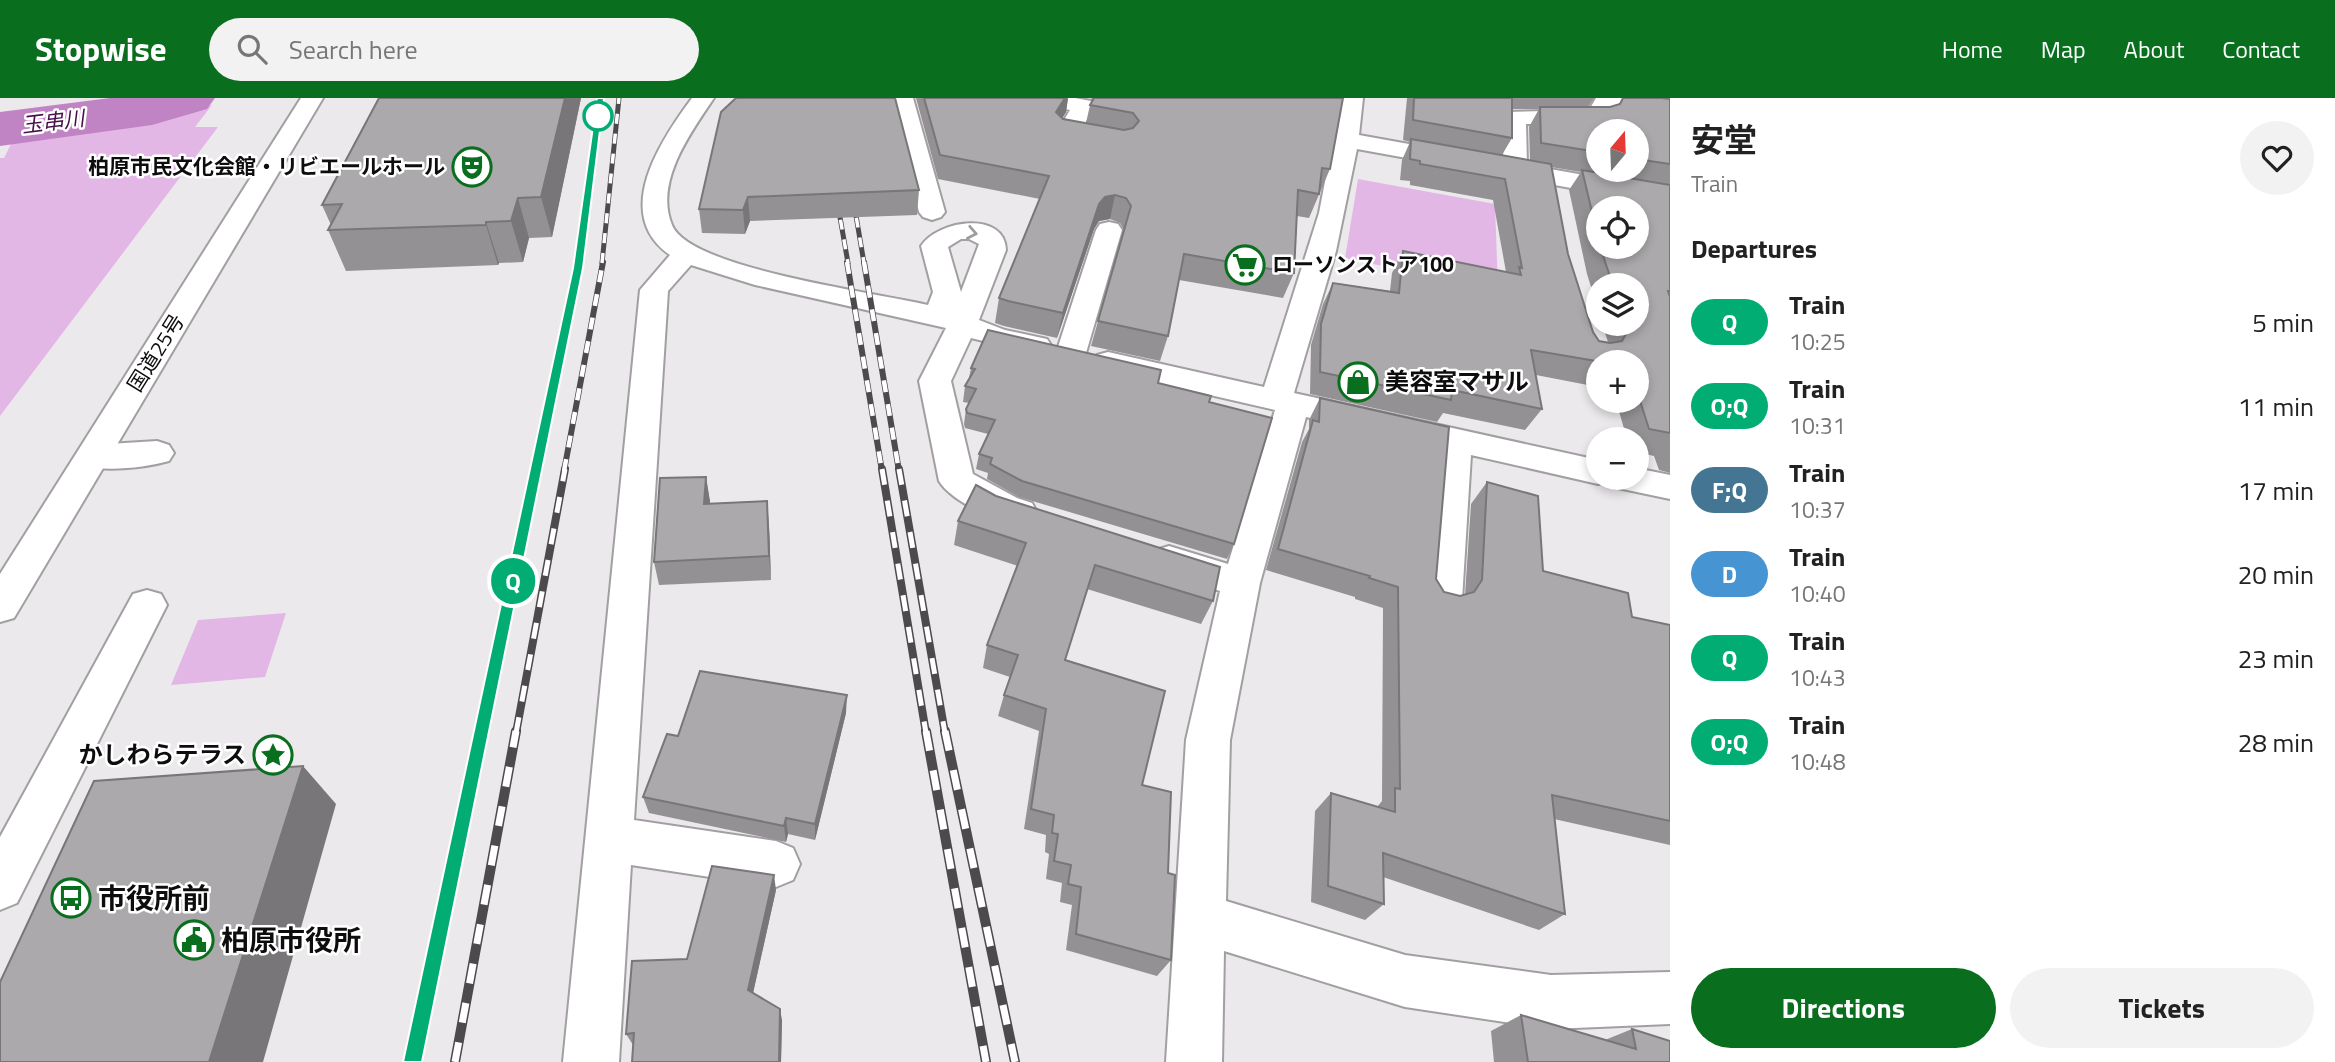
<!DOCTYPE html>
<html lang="en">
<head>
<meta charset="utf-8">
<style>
	:root { --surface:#fff; --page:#f2f2f2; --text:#222; --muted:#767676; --accent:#096f1e }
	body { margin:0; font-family:"Titillium Web","Noto Sans JP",sans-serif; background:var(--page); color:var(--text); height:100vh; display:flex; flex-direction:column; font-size:26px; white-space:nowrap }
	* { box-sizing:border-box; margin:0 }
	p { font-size:23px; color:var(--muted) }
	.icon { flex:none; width:38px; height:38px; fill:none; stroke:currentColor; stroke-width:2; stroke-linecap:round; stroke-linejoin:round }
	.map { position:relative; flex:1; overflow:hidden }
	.panel { display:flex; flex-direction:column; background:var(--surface); width:665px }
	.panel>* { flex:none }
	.badge { padding:0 14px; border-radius:23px; font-size:24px; line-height:46px }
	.needle { width:46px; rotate:19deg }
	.controls { position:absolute; left:1586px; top:21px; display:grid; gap:14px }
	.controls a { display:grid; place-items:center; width:63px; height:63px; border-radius:50%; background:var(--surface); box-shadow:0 4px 10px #0003; font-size:35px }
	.map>.badge { position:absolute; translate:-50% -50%; box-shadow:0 0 0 4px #fff }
	h2 { padding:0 21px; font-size:26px; line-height:63px }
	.round { display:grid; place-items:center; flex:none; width:74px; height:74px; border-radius:37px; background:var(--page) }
	.overview { display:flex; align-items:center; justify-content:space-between; height:119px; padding:0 21px }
	h1 { font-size:33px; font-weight:700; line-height:52px }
	.button { display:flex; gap:14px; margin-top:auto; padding:14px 21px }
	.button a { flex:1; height:80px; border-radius:42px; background:var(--accent); color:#fff; font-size:28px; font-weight:700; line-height:80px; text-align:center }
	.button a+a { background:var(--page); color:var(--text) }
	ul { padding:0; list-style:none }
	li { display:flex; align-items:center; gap:21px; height:84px; padding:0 21px }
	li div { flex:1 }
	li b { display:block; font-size:26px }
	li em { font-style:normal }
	li .badge { min-width:77px; font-weight:700; text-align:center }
	header { display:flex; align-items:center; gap:42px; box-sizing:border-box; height:98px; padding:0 35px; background:var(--accent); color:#fff }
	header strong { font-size:33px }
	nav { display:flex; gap:38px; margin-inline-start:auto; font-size:24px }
	.search { width:490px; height:63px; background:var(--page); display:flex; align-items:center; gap:18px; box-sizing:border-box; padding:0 24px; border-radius:38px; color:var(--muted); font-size:26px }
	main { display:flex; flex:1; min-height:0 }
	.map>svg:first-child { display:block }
</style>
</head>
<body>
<header>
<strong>Stopwise</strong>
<div class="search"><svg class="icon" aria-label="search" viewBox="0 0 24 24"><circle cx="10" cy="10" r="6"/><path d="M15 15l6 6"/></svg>Search here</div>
<nav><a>Home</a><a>Map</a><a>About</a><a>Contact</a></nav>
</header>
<main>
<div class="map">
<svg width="1670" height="964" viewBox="0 0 1670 964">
	<rect width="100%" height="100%" fill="#ece9ec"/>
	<!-- green -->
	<path fill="#e3b7e5" d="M 212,7 L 195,29 L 218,29 L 0,318 L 0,60 L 4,60 L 15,38 L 164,20 Z
		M 1358,81 L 1495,106 L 1498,192 L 1345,160 Z
		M 286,515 L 265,579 L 171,587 L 198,522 Z"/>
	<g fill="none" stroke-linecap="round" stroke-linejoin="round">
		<!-- river -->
		<path fill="#c083c3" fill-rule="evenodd" d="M 110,0 L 215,0 L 207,11 L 152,27 L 0,48 L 0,14 Z"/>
		<!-- minor casing -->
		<g stroke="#a29fa2" stroke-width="4">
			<path id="minor" d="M 692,0 L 714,0 C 691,34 654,84 672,127 C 689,171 879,195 928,207 L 933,194 L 921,148 C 939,121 1005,113 1006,152 L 979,222 L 1005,232 L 1047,241 L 1051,247 L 1047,253 L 1036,256 L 971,240 L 951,283 L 973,376 L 1017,400 L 1032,405 L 1037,414 L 1032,423 C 1007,430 952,405 939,383 L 919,283 L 946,230 L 755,187 L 691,167 L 668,193 L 634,722 L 776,743 L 793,750 L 800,766 L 793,782 L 776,789 L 631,767 L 619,964 L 563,964 L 640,192 L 670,157 C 611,116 661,42 692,0 ZM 961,141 L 969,141 L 979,146 L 961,194 L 948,149 Z
				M 891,0 L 913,0 L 945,114 L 941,119 L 932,122 L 923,119 L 919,114 Z
				M 1028,0 L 1075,0 L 1091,3 L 1094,8 L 1081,33 L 1113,39 L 1117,44 L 1113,49 L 1105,51 L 1059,42 L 1055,37 L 1070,12 L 1031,5 Z
				M 1341,0 L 1363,0 L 1359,37 L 1503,63 L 1504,19 L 1507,14 L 1589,12 L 1596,0 L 1623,0 L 1670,6 L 1670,20 L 1612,12 L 1605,24 L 1597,26 L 1526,26 L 1527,67 L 1670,92 L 1670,108 L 1357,51 L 1336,153 L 1294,295 L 1598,362 L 1598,380 L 1636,380 L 1636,370 L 1670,377 L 1670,401 L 1613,389 L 1609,383 L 1598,386 L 1471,357 L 1462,502 L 1456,513 L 1442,517 L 1428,513 L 1422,502 L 1437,349 L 1306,319 L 1260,485 L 1230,642 L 1226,803 L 1405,857 L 1551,877 L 1670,874 L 1670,926 L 1551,931 L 1405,909 L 1224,853 L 1222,964 L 1166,964 L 1186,642 L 1220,493 L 1156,472 L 1150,462 L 1156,452 L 1169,448 L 1228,466 L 1275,312 L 1097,271 L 1093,264 L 1097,257 L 1108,254 L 1264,289 L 1319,115 Z
				M 1109,124 L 1118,126 L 1122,132 L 1086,255 L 1082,262 L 1071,264 L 1060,262 L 1056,255 L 1096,132 L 1100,126 Z
				M 157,343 L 169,347 L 174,355 L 169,363 C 144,370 105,374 80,367 L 75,359 L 80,351 L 92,347 Z
				M 147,492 L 161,496 L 167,507 L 17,805 L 0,812 L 0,739 L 133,496 Z"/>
		</g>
		<!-- highway casing -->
		<g stroke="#a29fa2" stroke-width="4">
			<path id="highway" d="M 301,0 L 323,0 L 14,520 L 0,524 L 0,476 Z"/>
		</g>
		<!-- minor -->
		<use href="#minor" fill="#fff" fill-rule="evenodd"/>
		<!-- highway -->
		<use href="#highway" fill="#fff" fill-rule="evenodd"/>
		<!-- rail-far3 casing -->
		<g stroke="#4c4a4c" stroke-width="5">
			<path id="rail-far3" d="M 853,100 L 864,165
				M 837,102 L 848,165
				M 579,165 L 600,0
				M 602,165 L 619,0"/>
		</g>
		<!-- rail-far2 casing -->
		<g stroke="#4c4a4c" stroke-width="6">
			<path id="rail-far2" d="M 847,164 L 882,373
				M 864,164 L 899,373
				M 536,373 L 579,164
				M 564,373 L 603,164"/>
		</g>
		<!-- rail-far1 casing -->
		<g stroke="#4c4a4c" stroke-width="8">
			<path id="rail-far1" d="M 882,371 L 926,635
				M 899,371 L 945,635
				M 481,635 L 536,371
				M 516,635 L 565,371"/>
		</g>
		<!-- rail casing -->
		<g stroke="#4c4a4c" stroke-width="10">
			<path id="rail" d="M 926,633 L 986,964
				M 945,633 L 1015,964
				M 412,964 L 481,633
				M 455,964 L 516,633"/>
		</g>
		<!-- rail-far3 -->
		<use href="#rail-far3" stroke="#fff" stroke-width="3.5" stroke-dasharray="10" stroke-linecap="butt"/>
		<!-- rail-far2 -->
		<use href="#rail-far2" stroke="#fff" stroke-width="4.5" stroke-dasharray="12" stroke-linecap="butt"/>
		<!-- rail-far1 -->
		<use href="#rail-far1" stroke="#fff" stroke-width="5" stroke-dasharray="16" stroke-linecap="butt"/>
		<!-- rail -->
		<use href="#rail" stroke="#fff" stroke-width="7" stroke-dasharray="20" stroke-linecap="butt"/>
	</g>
	<!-- wall -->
	<path fill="#949194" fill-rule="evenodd" d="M 581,0 L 552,139 L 529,140 L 523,164 L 499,165 L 498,167 L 346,173 L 328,132 L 331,127 L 322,107 Z
		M 916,0 L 1068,0 L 1066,14 L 1062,20 L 1086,25 L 1090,7 L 1092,2 L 1091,0 L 1089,0 L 1343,0 L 1330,71 L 1309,120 L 1297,118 L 1294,175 L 1283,200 L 1179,182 L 1168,238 L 1160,263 L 1091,248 L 1124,132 L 1120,125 L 1110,121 L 1099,123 L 1094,131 L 1057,240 L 1004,228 L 995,225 L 999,200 L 1040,101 L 938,81 Z
		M 1407,0 L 1594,0 L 1588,9 L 1610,9 L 1619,6 L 1623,0 L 1670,0 L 1670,375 L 1659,372 L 1654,358 L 1636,354 L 1636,341 L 1627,341 L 1616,303 L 1636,303 L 1636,264 L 1598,264 L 1598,289 L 1536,277 L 1542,311 L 1525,332 L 1443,315 L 1437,324 L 1310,296 L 1311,247 L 1323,206 L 1333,185 L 1390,193 L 1392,175 L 1403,153 L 1506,174 L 1493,102 L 1410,87 L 1410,83 L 1400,82 L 1402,62 L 1410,44 L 1403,42 ZM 1512,11 L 1539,11 L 1529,29 L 1530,62 L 1502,57 L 1512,40 ZM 1598,33 L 1636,33 L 1636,72 L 1598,72 ZM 1551,69 L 1581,74 L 1569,92 L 1587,176 L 1598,211 L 1598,187 L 1636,187 L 1636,226 L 1602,226 L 1608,244 L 1599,243 L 1593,234 L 1568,156 ZM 1598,110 L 1636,149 L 1598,149 Z
		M 721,14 L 919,92 L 917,117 L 750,123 L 745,136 L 702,135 L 699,111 Z
		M 971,270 L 1158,285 L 1209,304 L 1234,446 L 1227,461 L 1019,399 L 987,381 L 988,375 L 976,371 L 979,356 L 988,336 L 965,330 L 964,326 L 966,311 L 969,305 L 963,304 L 965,288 L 969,280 Z
		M 1320,300 L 1444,494 L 1460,498 L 1465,497 L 1471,406 L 1487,384 L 1543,473 L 1632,519 L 1670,527 L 1670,747 L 1554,721 L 1565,816 L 1539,832 L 1383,779 L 1384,806 L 1365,822 L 1311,804 L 1315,713 L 1331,695 L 1377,709 L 1382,703 L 1383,510 L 1355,501 L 1355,499 L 1266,472 L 1302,344 L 1309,331 L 1309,322 Z
		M 706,379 L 710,406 L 769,428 L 771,482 L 659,487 L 654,464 Z
		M 996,398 L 1213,503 L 1201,526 L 1087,491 L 1065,562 L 1142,687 L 1168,775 L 1171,862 L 1157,878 L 1066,852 L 1072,807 L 1060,804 L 1062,785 L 1046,781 L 1049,756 L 1045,754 L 1046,737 L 1024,731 L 1039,633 L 998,618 L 1004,597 L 1010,579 L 983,570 L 987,547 L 1018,468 L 954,447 L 958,423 Z
		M 846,615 L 815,742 L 788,736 L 786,744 L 649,715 L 643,699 L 678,638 Z
		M 776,792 L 753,895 L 782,922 L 781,964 L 632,964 L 633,947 L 626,936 Z
		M 1521,917 L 1605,942 L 1632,931 L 1670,964 L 1494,964 L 1491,933 Z"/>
	<!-- shaded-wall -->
	<path fill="#787678" d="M 565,0 L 581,0 L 552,139 L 541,99 Z
		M 1065,0 L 1068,0 L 1066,14 L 1052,37 L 1056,14 Z
		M 1115,97 L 1110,121 L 1099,123 L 1094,131 L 1057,240 L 1063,215 L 1099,106 L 1105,99 Z
		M 748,99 L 750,123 L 745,136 L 743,112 Z
		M 518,100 L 529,140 L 523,164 L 511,123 Z
		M 486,124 L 499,165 L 498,167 L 486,127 Z
		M 706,379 L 710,403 L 707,430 L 704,406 Z
		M 767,403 L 769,428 L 771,482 L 769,458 Z
		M 847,597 L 846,615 L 815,742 L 815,726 Z
		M 303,668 L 336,706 L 263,964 L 209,964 Z
		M 786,720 L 788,736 L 786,744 L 784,728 Z
		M 774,777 L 776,792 L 751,904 L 748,892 Z
		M 780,911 L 782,922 L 781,964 L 779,964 Z"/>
	<!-- building -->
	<path fill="#aca9ac" stroke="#787678" stroke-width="2" d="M 379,0 L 565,0 L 541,99 L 518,100 L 511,123 L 486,124 L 486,127 L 328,132 L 342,106 L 322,107 Z
		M 736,0 L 895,0 L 919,92 L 748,99 L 743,112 L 699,111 L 721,14 Z
		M 924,0 L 1065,0 L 1056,14 L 1063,21 L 1124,32 L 1133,30 L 1139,23 L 1133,15 L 1090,7 L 1094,0 L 1343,0 L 1330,71 L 1322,70 L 1319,96 L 1298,92 L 1294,175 L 1184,156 L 1168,238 L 1098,223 L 1131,108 L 1126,100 L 1115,97 L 1105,99 L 1099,106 L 1063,215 L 1008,203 L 999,200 L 1049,78 L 940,57 Z
		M 1414,0 L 1512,0 L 1512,40 L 1413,22 Z
		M 1623,0 L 1661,0 L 1670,1 L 1670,66 L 1636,61 L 1636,33 L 1598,33 L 1598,54 L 1541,45 L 1540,9 L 1610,9 L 1620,6 Z
		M 1411,41 L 1551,66 L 1568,156 L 1593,234 L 1599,243 L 1610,245 L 1622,243 L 1628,232 L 1626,226 L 1636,226 L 1636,187 L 1613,187 L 1600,149 L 1636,149 L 1636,110 L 1598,110 L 1598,139 L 1582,72 L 1670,87 L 1670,193 L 1668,193 L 1670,199 L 1670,335 L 1649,331 L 1636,290 L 1636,264 L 1602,264 L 1531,252 L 1542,311 L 1452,292 L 1451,302 L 1320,274 L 1321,226 L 1333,185 L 1399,195 L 1403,153 L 1521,177 L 1519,169 L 1522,170 L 1505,81 L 1420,66 L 1420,63 L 1410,61 Z
		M 988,232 L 1161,272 L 1158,285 L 1211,298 L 1209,304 L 1272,320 L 1234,446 L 1022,383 L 990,366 L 992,360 L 979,356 L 995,322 L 967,315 L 966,311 L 976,291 L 965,288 L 975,271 L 971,270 Z
		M 1320,300 L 1449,329 L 1436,481 L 1444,494 L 1460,498 L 1474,494 L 1482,482 L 1487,384 L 1538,398 L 1543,473 L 1628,495 L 1632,519 L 1670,527 L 1670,723 L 1552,697 L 1565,816 L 1383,755 L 1384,806 L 1328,788 L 1331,695 L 1395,714 L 1395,690 L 1400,691 L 1398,489 L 1369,480 L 1370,478 L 1278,451 L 1313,322 L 1319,324 Z
		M 706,379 L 704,406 L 767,403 L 769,458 L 654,464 L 660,380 Z
		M 976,387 L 996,398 L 1220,469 L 1213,503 L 1095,467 L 1065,562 L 1165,593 L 1142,687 L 1171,694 L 1168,775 L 1175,777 L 1171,862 L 1076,836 L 1081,789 L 1068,786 L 1071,767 L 1054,763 L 1058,736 L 1052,735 L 1054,717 L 1031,711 L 1046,611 L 1004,597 L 1018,557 L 987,547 L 1026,445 L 958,423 Z
		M 700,573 L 847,597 L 815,726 L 786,720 L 784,728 L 643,699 L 667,636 L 678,638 Z
		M 303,668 L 209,964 L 0,964 L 0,884 L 94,683 Z
		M 712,768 L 774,777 L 748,892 L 780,911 L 779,964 L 632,964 L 634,935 L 626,936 L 632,863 L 687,861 Z
		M 1521,917 L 1636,951 L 1632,931 L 1670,943 L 1670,964 L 1528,964 Z"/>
	<!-- one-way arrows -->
	<defs><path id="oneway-chevron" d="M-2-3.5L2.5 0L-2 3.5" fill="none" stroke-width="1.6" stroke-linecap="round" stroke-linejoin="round" transform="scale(1.75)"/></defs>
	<use stroke="#9f9e9f" href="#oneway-chevron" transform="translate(972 135) rotate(11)"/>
	<!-- line -->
	<path fill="#02ad73" stroke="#fff" stroke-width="2" d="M 597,0 L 604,0 L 583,170 L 422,964 L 403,964 L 573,170 Z"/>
	<!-- icons -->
	<defs>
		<g id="theatre-ring" transform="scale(2.0125)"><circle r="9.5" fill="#fff" stroke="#096f1e" stroke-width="1.5"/><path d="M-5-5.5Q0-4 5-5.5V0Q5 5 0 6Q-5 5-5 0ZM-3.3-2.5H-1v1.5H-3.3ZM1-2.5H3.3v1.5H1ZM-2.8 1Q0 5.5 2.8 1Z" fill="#096f1e"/></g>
		<g id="supermarket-ring" transform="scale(2.0125)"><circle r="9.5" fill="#fff" stroke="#096f1e" stroke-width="1.5"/><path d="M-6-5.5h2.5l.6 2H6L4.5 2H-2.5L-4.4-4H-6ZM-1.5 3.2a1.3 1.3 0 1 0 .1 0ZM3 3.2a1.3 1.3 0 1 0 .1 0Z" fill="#096f1e"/></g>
		<g id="shop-ring" transform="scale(2.0125)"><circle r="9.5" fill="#fff" stroke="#096f1e" stroke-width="1.5"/><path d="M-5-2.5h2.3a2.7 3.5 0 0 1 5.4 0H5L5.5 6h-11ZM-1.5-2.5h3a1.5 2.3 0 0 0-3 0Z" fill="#096f1e"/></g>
		<g id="sight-ring" transform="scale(2.0125)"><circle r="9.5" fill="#fff" stroke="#096f1e" stroke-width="1.5"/><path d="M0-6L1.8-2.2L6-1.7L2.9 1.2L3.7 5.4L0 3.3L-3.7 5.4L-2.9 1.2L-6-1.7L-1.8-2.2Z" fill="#096f1e"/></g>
		<g id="bus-ring" transform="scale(2.0125)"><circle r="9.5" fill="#fff" stroke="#096f1e" stroke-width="1.5"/><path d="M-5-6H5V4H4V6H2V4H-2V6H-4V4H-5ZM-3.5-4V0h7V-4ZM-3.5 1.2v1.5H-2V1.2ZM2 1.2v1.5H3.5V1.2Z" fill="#096f1e"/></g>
		<g id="civic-ring" transform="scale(2.0125)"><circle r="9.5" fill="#fff" stroke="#096f1e" stroke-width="1.5"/><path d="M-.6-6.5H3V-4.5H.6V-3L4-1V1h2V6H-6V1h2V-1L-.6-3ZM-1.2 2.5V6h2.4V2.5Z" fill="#096f1e"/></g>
	</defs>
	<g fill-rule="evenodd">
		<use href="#theatre-ring" x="472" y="69"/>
		<use href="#supermarket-ring" x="1245" y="167"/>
		<use href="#shop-ring" x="1358" y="284"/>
		<use href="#sight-ring" x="273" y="657"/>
		<use href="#bus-ring" x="71" y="800"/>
		<use href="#civic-ring" x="194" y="842"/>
	</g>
	<!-- markers -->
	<circle fill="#fff" stroke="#02ad73" stroke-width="3.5" cx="598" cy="18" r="14"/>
	<g text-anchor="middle" stroke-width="5" stroke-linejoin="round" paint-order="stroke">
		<!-- far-water labels -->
		<g font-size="21" font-style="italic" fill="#460e4a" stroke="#fff">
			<text transform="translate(53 24) rotate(-7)" y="7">玉串川</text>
		</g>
		<!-- far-poi labels -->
		<g font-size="21" font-weight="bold" fill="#0e0d0e" stroke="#fff" text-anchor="end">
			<text x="445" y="76">柏原市民文化会館・リビエールホール</text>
			<text x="1272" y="174" text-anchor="start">ローソンストア100</text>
		</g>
		<!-- far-street labels -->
		<g font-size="21" fill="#0e0d0e" stroke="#fff">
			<text transform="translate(156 255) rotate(-58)" y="7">国道25号</text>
		</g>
		<!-- poi labels -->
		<g font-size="24" font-weight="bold" fill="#0e0d0e" stroke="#fff" text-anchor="start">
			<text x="1385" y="292">美容室マサル</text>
			<text x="246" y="665" text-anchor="end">かしわらテラス</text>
		</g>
		<!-- near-poi labels -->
		<g font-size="28" font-weight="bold" fill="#0e0d0e" stroke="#fff" text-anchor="start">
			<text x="98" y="810">市役所前</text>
			<text x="221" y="852">柏原市役所</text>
		</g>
	</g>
</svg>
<div class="controls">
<a><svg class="needle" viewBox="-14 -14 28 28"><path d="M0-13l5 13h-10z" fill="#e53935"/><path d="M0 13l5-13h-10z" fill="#767676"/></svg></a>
<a><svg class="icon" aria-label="locate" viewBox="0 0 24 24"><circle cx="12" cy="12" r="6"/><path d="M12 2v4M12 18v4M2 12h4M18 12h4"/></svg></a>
<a><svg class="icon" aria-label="layers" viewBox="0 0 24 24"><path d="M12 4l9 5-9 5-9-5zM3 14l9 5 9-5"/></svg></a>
<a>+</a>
<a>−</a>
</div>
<b class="badge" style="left:513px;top:483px;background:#02ad73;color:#fff">Q</b>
</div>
<section class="panel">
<div class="overview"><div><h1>安堂</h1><p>Train</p></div><a class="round"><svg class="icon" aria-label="heart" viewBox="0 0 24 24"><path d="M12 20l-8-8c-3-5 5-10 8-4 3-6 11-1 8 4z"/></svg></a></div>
<h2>Departures</h2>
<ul>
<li><span class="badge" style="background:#02ad73;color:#fff">Q</span><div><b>Train</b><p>10:25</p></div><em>5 min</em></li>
<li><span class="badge" style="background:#02ad73;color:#fff">O;Q</span><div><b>Train</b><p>10:31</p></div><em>11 min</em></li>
<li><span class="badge" style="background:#447694;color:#fff">F;Q</span><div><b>Train</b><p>10:37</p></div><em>17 min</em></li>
<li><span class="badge" style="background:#4694d1;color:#fff">D</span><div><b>Train</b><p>10:40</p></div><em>20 min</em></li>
<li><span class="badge" style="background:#02ad73;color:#fff">Q</span><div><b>Train</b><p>10:43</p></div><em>23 min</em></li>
<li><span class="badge" style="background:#02ad73;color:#fff">O;Q</span><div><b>Train</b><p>10:48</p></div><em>28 min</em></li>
</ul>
<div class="button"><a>Directions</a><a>Tickets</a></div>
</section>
</main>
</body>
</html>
